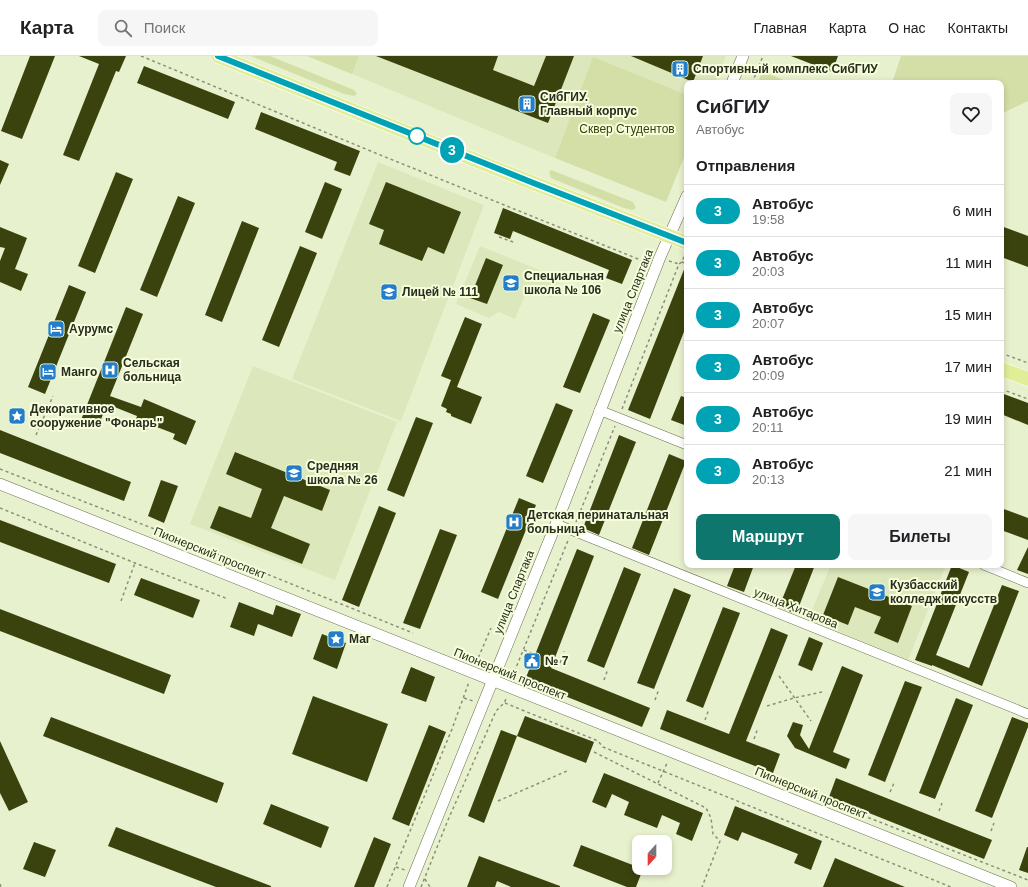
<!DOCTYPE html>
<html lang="ru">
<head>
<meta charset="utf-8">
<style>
	:root { --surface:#fff; --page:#f6f6f6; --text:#202124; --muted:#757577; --line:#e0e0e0; --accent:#0f766e }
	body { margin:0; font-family:Helvetica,sans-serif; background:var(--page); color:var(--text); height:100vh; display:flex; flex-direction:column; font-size:15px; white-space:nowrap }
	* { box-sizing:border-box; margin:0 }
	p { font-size:13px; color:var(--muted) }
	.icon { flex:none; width:22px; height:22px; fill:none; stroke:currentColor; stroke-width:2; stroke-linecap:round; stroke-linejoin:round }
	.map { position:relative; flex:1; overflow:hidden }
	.drawer { position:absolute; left:684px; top:24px; width:320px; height:488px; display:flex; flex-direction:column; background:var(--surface); border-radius:8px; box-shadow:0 2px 6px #0003 }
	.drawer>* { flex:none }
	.badge { padding:0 8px; border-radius:13px; font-size:14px; line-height:26px }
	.needle { width:26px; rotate:201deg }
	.controls { position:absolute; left:632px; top:779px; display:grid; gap:8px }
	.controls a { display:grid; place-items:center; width:40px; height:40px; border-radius:8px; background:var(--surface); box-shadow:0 2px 6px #0003; font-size:20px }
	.map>.badge { position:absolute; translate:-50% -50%; box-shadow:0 0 0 2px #fff }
	h2 { padding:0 12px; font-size:15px; line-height:36px }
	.round { display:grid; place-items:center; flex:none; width:42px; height:42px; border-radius:8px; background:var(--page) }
	.head { display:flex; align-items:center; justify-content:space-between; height:68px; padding:0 12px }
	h1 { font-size:19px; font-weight:800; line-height:30px }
	.button { display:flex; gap:8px; margin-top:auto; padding:8px 12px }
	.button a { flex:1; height:46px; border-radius:8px; background:var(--accent); color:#fff; font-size:16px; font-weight:800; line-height:46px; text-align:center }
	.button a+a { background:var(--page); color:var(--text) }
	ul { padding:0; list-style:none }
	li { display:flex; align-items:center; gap:12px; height:52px; padding:0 12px; border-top:1px solid var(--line) }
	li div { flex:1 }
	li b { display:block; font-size:15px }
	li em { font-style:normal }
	li .badge { min-width:44px; font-weight:700; text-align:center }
	header { display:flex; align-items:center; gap:24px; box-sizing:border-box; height:56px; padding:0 20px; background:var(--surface); border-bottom:1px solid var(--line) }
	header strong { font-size:19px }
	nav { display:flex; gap:22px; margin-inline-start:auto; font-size:14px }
	.search { width:280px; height:36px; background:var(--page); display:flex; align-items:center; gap:10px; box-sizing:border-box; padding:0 14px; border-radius:8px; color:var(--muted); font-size:15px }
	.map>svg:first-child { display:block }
</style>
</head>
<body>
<header>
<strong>Карта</strong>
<div class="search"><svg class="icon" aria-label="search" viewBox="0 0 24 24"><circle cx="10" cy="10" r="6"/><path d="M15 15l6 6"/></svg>Поиск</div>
<nav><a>Главная</a><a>Карта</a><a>О нас</a><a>Контакты</a></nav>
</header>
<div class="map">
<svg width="1028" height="831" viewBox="0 0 1028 831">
	<rect width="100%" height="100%" fill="#e8f1cd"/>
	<!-- built -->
	<path fill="#dce7bc" d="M 359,0 L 726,0 L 715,27 L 687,27 L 687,39 L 593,2 L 555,102 L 352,18 Z
		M 378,106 L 484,149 L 401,365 L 292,323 Z
		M 480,190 L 559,222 L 551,242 L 528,232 L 515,263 L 499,256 L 489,262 L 456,248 Z
		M 253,310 L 397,366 L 335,524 L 190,468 Z
		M 831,509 L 946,509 L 908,604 L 808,563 Z"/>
	<!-- green -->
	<path fill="#d3dfa7" d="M 251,0 L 270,0 L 354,34 L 357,38 L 354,40 L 344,38 Z
		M 307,0 L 359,0 L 352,18 Z
		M 901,0 L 1028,0 L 1028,45 L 1001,58 L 1001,27 L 892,27 Z
		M 593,1 L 687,39 L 687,94 L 666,146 L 555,102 Z
		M 762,15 L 786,25 L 785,27 L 758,27 Z
		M 551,114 L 633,146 L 636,152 L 633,154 L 624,152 L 551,122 L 549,116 Z"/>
	<!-- building -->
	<path fill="#3a430d" d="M 30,0 L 55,0 L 22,83 L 1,75 Z
		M 79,0 L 126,0 L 119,16 L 116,15 L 79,105 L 63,99 L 99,8 Z
		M 376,0 L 498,0 L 493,14 L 534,30 L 546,0 L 574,0 L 548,67 Z
		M 631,0 L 703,0 L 693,26 Z
		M 791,0 L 838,0 L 832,16 Z
		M 144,10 L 235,46 L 228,63 L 137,27 Z
		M 261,56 L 360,95 L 350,120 L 334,114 L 337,106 L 255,73 Z
		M 0,104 L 9,108 L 0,129 Z
		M 116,116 L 133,123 L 95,217 L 78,210 Z
		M 325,126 L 342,133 L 322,183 L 305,176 Z
		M 386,126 L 461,156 L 444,198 L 428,191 L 422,205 L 379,188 L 384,174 L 369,168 Z
		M 178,140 L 195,147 L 157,241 L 140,234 Z
		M 503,152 L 632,204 L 622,228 L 606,222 L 609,214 L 513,175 L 510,183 L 494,177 Z
		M 242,165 L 259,172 L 222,266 L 205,259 Z
		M 1001,170 L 1028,180 L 1028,211 L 1001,201 Z
		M 0,171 L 27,182 L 15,213 L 28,218 L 21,235 L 0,226 L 0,205 L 5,192 L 0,191 Z
		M 300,190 L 317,197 L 279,291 L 262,284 Z
		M 486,202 L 503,209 L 487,248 L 470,242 Z
		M 687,206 L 687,268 L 650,363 L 628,354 Z
		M 69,229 L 86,236 L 45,338 L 28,331 Z
		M 126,251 L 143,258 L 110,340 L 141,351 L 144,343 L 196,365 L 186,389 L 173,383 L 175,378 L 149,368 L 147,374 L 134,369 L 137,360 L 107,348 L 98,371 L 81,364 Z
		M 593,257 L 610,264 L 580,337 L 563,331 Z
		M 465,261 L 482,268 L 457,331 L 482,341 L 471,368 L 451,360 L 451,358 L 446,356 L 447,353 L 441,350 L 451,324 L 441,320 Z
		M 1001,337 L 1028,347 L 1028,369 L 1001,358 Z
		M 681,340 L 687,342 L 687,370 L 671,364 Z
		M 556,347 L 573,354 L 543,427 L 526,420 Z
		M 416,361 L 433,367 L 404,441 L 387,434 Z
		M 0,374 L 131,426 L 124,445 L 0,397 Z
		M 619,379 L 636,386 L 599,479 L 583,472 Z
		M 235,396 L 330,434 L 322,455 L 284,440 L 271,472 L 310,488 L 302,508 L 210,472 L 219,450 L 251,462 L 262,433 L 226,418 Z
		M 669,398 L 686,405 L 649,499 L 632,492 Z
		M 161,424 L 178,430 L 164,467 L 148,460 Z
		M 519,442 L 536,449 L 498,543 L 481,536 Z
		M 379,450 L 396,457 L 359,551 L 342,544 Z
		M 1001,452 L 1028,462 L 1028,484 L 1001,474 Z
		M 0,464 L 116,508 L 109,527 L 0,486 Z
		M 440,473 L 457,479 L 420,573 L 403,567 Z
		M 1028,491 L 1028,518 L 1017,514 Z
		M 577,493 L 594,500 L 551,612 L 650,652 L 642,671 L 525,624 Z
		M 735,509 L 754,509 L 744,536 L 727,530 Z
		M 796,509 L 815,509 L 796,558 L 779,551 Z
		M 952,509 L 969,516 L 936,599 L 969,612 L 1002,529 L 1019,535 L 982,630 L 932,609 L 932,610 L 915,604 Z
		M 624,511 L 641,518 L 604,612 L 587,605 Z
		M 838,521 L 912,550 L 898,587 L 874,577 L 881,561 L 855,551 L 848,569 L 823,559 Z
		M 141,522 L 200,544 L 193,562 L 134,539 Z
		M 674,532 L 691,539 L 654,633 L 637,627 Z
		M 239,546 L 273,559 L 276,549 L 301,558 L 292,581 L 258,568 L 254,580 L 230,571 Z
		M 723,551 L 740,557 L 703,652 L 686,645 Z
		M 0,553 L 171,619 L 164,638 L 0,575 Z
		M 771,572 L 788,579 L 746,685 L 780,698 L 773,717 L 660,673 L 667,654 L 729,678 Z
		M 322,578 L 346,587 L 337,613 L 313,603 Z
		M 809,581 L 823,587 L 812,615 L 798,609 Z
		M 842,610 L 863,619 L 833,696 L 850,703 L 846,713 L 795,692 L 787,680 L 793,666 L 803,669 L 800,679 L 809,693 Z
		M 411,611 L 435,621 L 426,646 L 401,637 Z
		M 905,625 L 922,631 L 885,726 L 868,719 Z
		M 313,640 L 388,668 L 367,726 L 292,698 Z
		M 956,642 L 973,649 L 935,743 L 919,737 Z
		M 525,660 L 594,686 L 586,707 L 517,680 Z
		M 51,661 L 224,727 L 217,747 L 43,680 Z
		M 1012,661 L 1028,667 L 1028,671 L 992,762 L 975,755 Z
		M 429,669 L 446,676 L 409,770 L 392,763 Z
		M 501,674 L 517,680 L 484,767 L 468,760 Z
		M 0,685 L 28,746 L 9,755 L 0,737 Z
		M 604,717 L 703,757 L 692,785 L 676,778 L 680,767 L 662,759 L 657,772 L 624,759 L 629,746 L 612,738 L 606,752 L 592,746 Z
		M 836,722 L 992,784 L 984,803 L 829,741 Z
		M 271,748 L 329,771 L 321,792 L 263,768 Z
		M 735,750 L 822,785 L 811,814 L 794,807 L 798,798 L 742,776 L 738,785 L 724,779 Z
		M 116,771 L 271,830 L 271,831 L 216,831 L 108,790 Z
		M 374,781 L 391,788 L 374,831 L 354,831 Z
		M 34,786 L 56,794 L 45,821 L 23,813 Z
		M 581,789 L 643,813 L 636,831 L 627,831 L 573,810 Z
		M 1027,791 L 1028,791 L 1028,817 L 1019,814 Z
		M 479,800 L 560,830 L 560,831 L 511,831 L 497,825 L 495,831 L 467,831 Z
		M 835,802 L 905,831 L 823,831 Z"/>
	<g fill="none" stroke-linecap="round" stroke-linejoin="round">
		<!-- minor casing -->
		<g stroke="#686f50" stroke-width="10">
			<path id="minor" d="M 599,354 L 687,389
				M 556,468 L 1028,658
				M 984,509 L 1028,527"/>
		</g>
		<!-- tertiary casing -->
		<g stroke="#686f50" stroke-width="12">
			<path id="tertiary" d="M 732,27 L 743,0
				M 0,428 L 1011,831
				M 409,831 L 556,468 L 660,201 L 687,140"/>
		</g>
		<!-- primary casing -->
		<g stroke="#fff" stroke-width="15">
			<path id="primary" d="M 218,0 L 500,114 L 687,187
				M 1001,313 L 1028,323"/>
		</g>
		<!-- path -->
		<path stroke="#8a9077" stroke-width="1.5" stroke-dasharray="3 3" stroke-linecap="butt" d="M 141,0 L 373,96 L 643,205
			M 752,27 L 763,0
			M 499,181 L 516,187
			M 669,205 L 679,208
			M 682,206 L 687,208
			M 1001,297 L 1028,307
			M 1001,333 L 1028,343
			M 622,353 L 679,208 L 682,206 L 685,198
			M 36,379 L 53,340
			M 0,413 L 175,481 L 413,577
			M 0,452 L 135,507 L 228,543
			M 576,466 L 615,370
			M 121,545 L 135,507
			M 524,594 L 536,599
			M 476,607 L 491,572
			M 560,607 L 564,595
			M 779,620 L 811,665
			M 514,621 L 513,619 L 569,482
			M 604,624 L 608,613
			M 464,642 L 473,645
			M 655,644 L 659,633
			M 505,647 L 598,685 L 603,691 L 951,831
			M 767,650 L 794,642 L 822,636
			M 705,664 L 709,653
			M 754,683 L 758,672
			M 594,696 L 706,752 L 711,762 L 713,778 L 720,785 L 702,831
			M 762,720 L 1028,824
			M 658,727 L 668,705
			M 890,736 L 894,727
			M 498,745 L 567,715
			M 939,755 L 942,747
			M 991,775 L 994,767
			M 396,811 L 405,814
			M 425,823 L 430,831
			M 0,828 L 1,831
			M 387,831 L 452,673 L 469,626
			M 421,831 L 448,764 L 496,655 L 504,647 L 507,641"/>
		<!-- minor -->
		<use href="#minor" stroke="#fff" stroke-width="9"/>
		<!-- tertiary -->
		<use href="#tertiary" stroke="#fff" stroke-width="11"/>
		<!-- primary -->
		<use href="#primary" stroke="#dfee97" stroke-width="14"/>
	</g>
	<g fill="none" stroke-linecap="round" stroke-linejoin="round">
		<!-- line casing -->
		<g stroke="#fff" stroke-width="9">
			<path id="line" d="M 218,0 L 536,128 L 687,187"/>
		</g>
		<!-- line -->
		<use href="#line" stroke="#00a3b4" stroke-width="6"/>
	</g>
	<!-- icons -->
	<defs>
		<g id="building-square" transform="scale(0.9)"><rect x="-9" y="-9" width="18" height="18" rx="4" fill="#227dca" stroke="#f5feda"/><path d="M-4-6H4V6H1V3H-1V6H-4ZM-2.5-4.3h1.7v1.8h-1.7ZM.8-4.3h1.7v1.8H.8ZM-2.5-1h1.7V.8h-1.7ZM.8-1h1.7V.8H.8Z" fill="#fff"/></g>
		<g id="school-square" transform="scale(0.9)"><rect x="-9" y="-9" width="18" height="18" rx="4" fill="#227dca" stroke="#f5feda"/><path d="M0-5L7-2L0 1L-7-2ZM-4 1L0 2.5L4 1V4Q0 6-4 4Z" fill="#fff"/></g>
		<g id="hotel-square" transform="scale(0.9)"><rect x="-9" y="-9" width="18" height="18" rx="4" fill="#227dca" stroke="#f5feda"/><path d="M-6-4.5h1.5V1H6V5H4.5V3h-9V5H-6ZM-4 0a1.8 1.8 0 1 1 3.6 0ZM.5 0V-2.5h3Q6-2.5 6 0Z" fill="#fff"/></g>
		<g id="hospital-square" transform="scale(0.9)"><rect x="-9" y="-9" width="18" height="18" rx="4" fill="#227dca" stroke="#f5feda"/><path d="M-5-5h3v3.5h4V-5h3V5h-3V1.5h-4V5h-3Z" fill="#fff"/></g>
		<g id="sight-square" transform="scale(0.9)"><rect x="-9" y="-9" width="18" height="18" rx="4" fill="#227dca" stroke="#f5feda"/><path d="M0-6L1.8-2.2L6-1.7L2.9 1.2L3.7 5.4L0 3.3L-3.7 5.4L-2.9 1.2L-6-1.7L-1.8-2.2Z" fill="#fff"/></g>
		<g id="university-square" transform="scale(0.9)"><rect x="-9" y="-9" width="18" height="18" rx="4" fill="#227dca" stroke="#f5feda"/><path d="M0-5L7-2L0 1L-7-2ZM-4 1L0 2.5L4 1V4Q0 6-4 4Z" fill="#fff"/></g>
		<g id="civic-square" transform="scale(0.9)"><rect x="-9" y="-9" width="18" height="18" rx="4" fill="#227dca" stroke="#f5feda"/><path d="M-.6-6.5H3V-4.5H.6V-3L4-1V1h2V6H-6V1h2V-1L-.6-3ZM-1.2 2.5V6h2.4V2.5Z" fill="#fff"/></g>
	</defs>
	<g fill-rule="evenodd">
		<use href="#building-square" x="680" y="13"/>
		<use href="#building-square" x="527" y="48"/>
		<use href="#school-square" x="511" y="227"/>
		<use href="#school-square" x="389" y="236"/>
		<use href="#hotel-square" x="56" y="273"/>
		<use href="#hospital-square" x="110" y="314"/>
		<use href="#hotel-square" x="48" y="316"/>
		<use href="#sight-square" x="17" y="360"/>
		<use href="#school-square" x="294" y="417"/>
		<use href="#hospital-square" x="514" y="466"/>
		<use href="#university-square" x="877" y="536"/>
		<use href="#sight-square" x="336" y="583"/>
		<use href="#civic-square" x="532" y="605"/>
	</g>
	<!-- markers -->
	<circle fill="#fff" stroke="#00a3b4" stroke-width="2" cx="417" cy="80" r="8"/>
	<g text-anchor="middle" stroke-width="4" stroke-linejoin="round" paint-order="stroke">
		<!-- poi labels -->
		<g font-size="12" font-weight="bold" fill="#292c1f" stroke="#f5feda" text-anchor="start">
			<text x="693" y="17">Спортивный комплекс СибГИУ</text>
			<text x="540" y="45">СибГИУ.<tspan x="540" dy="14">Главный корпус</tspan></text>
			<text x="524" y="224">Специальная<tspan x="524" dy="14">школа № 106</tspan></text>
			<text x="402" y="240">Лицей № 111</text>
			<text x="69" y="277">Аурумс</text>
			<text x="123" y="311">Сельская<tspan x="123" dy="14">больница</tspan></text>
			<text x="61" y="320">Манго</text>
			<text x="30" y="357">Декоративное<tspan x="30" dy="14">сооружение "Фонарь"</tspan></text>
			<text x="307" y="414">Средняя<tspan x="307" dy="14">школа № 26</tspan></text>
			<text x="527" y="463">Детская перинатальная<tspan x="527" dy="14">больница</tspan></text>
			<text x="890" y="533">Кузбасский<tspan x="890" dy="14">колледж искусств</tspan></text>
			<text x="349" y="587">Маг</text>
			<text x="545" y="609">№ 7</text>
		</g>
		<!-- park labels -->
		<g font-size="12" fill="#38410a" stroke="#f5feda">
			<text x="627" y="77">Сквер Студентов</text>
		</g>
		<!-- street labels -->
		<g font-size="12" fill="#292c1f" stroke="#f5feda">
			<text transform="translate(633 235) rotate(-68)" y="4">улица Спартака</text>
			<text transform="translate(210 497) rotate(22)" y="4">Пионерский проспект</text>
			<text transform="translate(514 536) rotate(-68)" y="4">улица Спартака</text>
			<text transform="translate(796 552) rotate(22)" y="4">улица Хитарова</text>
			<text transform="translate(510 618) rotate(22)" y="4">Пионерский проспект</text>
			<text transform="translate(811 737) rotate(22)" y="4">Пионерский проспект</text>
		</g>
	</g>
</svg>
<div class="controls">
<a><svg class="needle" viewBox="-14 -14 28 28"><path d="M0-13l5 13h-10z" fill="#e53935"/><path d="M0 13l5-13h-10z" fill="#757577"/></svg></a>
</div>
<b class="badge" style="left:452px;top:94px;background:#00a3b4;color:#fff">3</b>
<section class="drawer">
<div class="head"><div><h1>СибГИУ</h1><p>Автобус</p></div><a class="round"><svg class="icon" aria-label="heart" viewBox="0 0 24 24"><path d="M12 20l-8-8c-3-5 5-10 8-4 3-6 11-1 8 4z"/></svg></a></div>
<h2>Отправления</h2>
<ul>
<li><span class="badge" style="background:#00a3b4;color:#fff">3</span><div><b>Автобус</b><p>19:58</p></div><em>6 мин</em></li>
<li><span class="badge" style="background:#00a3b4;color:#fff">3</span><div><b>Автобус</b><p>20:03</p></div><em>11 мин</em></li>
<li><span class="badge" style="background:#00a3b4;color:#fff">3</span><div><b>Автобус</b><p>20:07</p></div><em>15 мин</em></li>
<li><span class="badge" style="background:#00a3b4;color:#fff">3</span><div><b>Автобус</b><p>20:09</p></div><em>17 мин</em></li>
<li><span class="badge" style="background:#00a3b4;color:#fff">3</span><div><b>Автобус</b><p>20:11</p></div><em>19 мин</em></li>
<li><span class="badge" style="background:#00a3b4;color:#fff">3</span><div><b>Автобус</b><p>20:13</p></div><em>21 мин</em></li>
</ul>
<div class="button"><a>Маршрут</a><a>Билеты</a></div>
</section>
</div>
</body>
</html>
